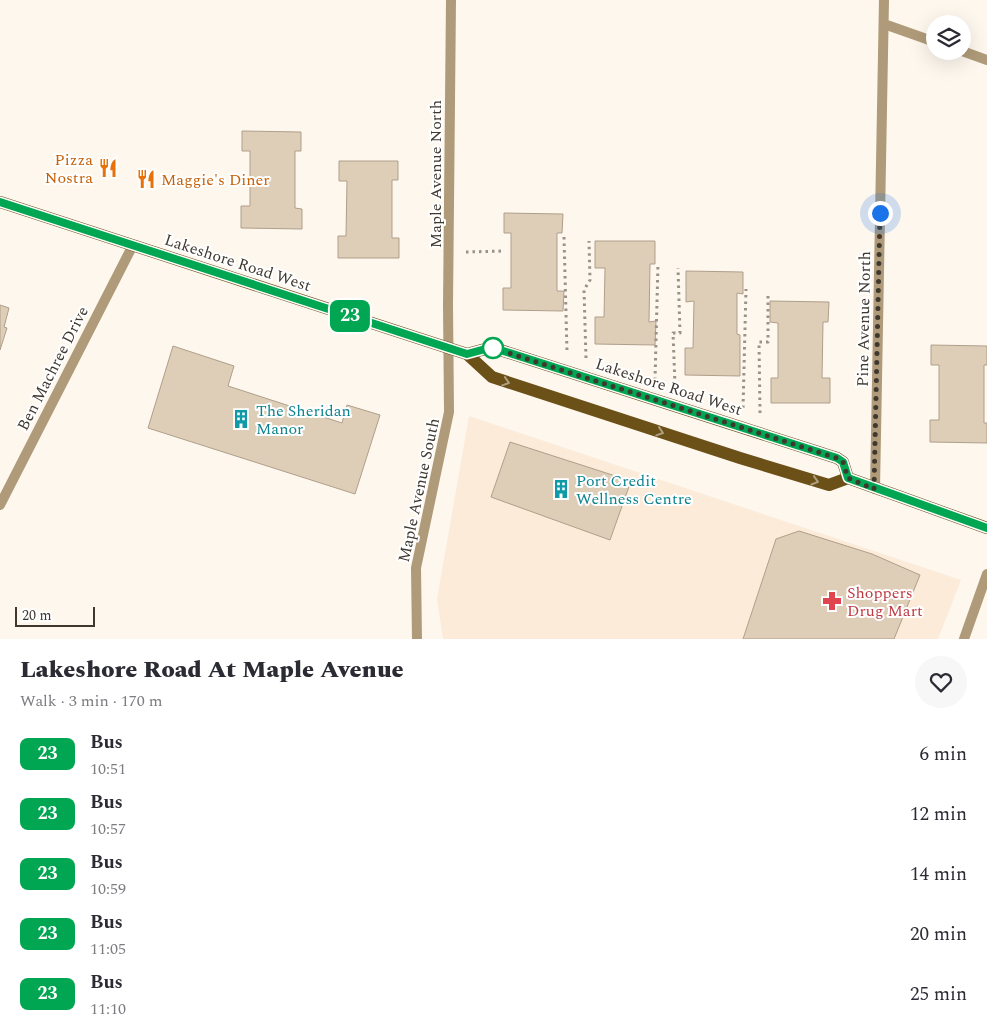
<!DOCTYPE html>
<html lang="en">
<head>
<meta charset="utf-8">
<style>
	:root { --surface:#fff; --page:#f7f7f7; --text:#2b2b33; --muted:#7c7c81 }
	body { margin:0; font-family:Spectral,serif; background:var(--page); color:var(--text); height:100vh; display:flex; flex-direction:column; font-size:19px; white-space:nowrap }
	* { box-sizing:border-box; margin:0 }
	p { font-size:16px; color:var(--muted) }
	.icon { flex:none; width:28px; height:28px; fill:none; stroke:currentColor; stroke-width:2; stroke-linecap:round; stroke-linejoin:round }
	.map { position:relative; height:639px; overflow:hidden }
	.sheet { display:flex; flex-direction:column; background:var(--surface); flex:1 }
	.sheet>* { flex:none }
	.badge { padding:0 10px; border-radius:8px; font-size:18px; line-height:32px }
	.tools { position:absolute; left:926px; top:15px; display:grid; gap:10px }
	.tools a { display:grid; place-items:center; width:45px; height:45px; border-radius:50%; background:var(--surface); box-shadow:0 5px 20px #0002; font-size:25px }
	.scale { position:absolute; left:15px; bottom:12px; width:80px; box-sizing:border-box; padding-left:5px; border:2px solid #3e382f; border-top:0; font-size:14px; line-height:18px; white-space:nowrap; color:#3e382f; -webkit-text-stroke:4px #fff; paint-order:stroke }
	.you { position:absolute; width:25px; height:25px; margin:-12px; border:4px solid #fff; border-radius:50%; background:#1a73e8; box-shadow:0 0 0 8px #1a73e833 }
	.map>.badge { position:absolute; translate:-50% -50%; box-shadow:0 0 0 2px #fff }
	.round { display:grid; place-items:center; flex:none; width:52px; height:52px; border-radius:26px; background:var(--page) }
	.summary { display:flex; align-items:center; justify-content:space-between; height:85px; padding:0 20px }
	h1 { font-size:24px; font-weight:800; line-height:38px }
	ul { padding:0; list-style:none }
	li { display:flex; align-items:center; gap:15px; height:60px; padding:0 20px }
	li div { flex:1 }
	li b { display:block; font-size:19px }
	li em { font-style:normal }
	li .badge { min-width:55px; font-weight:700; text-align:center }
	.map>svg:first-child { display:block }
</style>
</head>
<body>
<div class="map">
<svg width="987" height="639" viewBox="0 0 987 639">
	<rect width="100%" height="100%" fill="#fef7ee"/>
	<!-- commercial -->
	<path fill="#fcebd9" d="M 469,416 L 961,580 L 938,639 L 443,639 L 437,599 Z"/>
	<!-- building -->
	<path fill="#deceb8" stroke="#af9f8a" d="M 242,131 L 301,132 L 301,151 L 295,151 L 295,208 L 302,209 L 302,229 L 241,228 L 241,206 L 250,206 L 250,151 L 242,151 Z
		M 339,161 L 398,161 L 398,180 L 392,180 L 392,238 L 399,238 L 399,258 L 338,258 L 338,236 L 346,236 L 347,181 L 339,181 Z
		M 504,213 L 563,214 L 562,233 L 557,233 L 557,291 L 564,291 L 563,311 L 503,310 L 503,288 L 511,288 L 511,233 L 504,233 Z
		M 595,241 L 655,241 L 655,264 L 650,264 L 649,322 L 656,321 L 655,345 L 595,344 L 595,317 L 604,317 L 605,268 L 595,268 Z
		M 686,271 L 743,272 L 743,294 L 737,293 L 737,334 L 740,335 L 740,376 L 685,375 L 685,348 L 693,348 L 694,301 L 686,302 Z
		M 770,301 L 829,302 L 828,322 L 823,322 L 822,378 L 830,378 L 830,403 L 771,403 L 771,378 L 778,378 L 778,323 L 770,322 Z
		M 0,305 L 9,308 L 4,327 L 7,328 L 0,350 Z
		M 931,345 L 987,346 L 987,365 L 984,365 L 984,423 L 987,423 L 987,443 L 930,442 L 930,420 L 939,420 L 939,365 L 931,365 Z
		M 173,346 L 234,366 L 228,386 L 342,423 L 347,405 L 380,415 L 355,494 L 148,428 Z
		M 510,442 L 631,481 L 610,540 L 491,497 Z
		M 799,531 L 872,554 L 920,575 L 894,639 L 743,639 L 776,539 Z"/>
	<g fill="none" stroke-linecap="round" stroke-linejoin="round">
		<!-- path -->
		<path stroke="#999289" stroke-width="3" stroke-dasharray="2.5 4" stroke-linecap="butt" d="M 564,237 L 567,352
			M 466,252 L 505,251
			M 586,358 L 584,290 L 590,280 L 589,241
			M 655,380 L 658,263
			M 675,385 L 673,333 L 680,333 L 678,268
			M 743,408 L 746,289
			M 760,413 L 759,342 L 768,342 L 768,296"/>
		<!-- street -->
		<path stroke="#af9b79" stroke-width="10" d="M 884,24 L 935,42
			M 962,51 L 987,60
			M 875,489 L 884,0
			M 0,505 L 133,245
			M 417,639 L 416,568 L 449,412 L 448,305 L 451,0
			M 964,639 L 987,574"/>
		<!-- primary -->
		<path stroke="#6b5018" stroke-width="12" d="M 0,202 L 467,354 L 492,377 L 740,458 L 829,485 L 848,478 L 987,528
			M 467,354 L 489,348 L 497,349 L 837,458 L 843,462 L 848,478"/>
	</g>
	<!-- one-way arrows -->
	<defs><path id="oneway-chevron" d="M-2-3.5L2.5 0L-2 3.5" fill="none" stroke-width="1.6" stroke-linecap="round" stroke-linejoin="round" transform="scale(1.25)"/></defs>
	<g stroke="#ae9f80">
		<use href="#oneway-chevron" transform="translate(506 382) rotate(18)"/>
		<use href="#oneway-chevron" transform="translate(660 432) rotate(18)"/>
		<use href="#oneway-chevron" transform="translate(815 481) rotate(17)"/>
	</g>
	<g fill="none" stroke-linecap="round" stroke-linejoin="round">
		<!-- line casing -->
		<g stroke="#fff" stroke-width="11">
			<path id="line" d="M 0,202 L 467,354 L 489,348 L 497,349 L 837,458 L 843,462 L 848,478 L 987,528"/>
		</g>
		<!-- line -->
		<use href="#line" stroke="#00a651" stroke-width="8"/>
		<!-- walk -->
		<path stroke="#3e382f" stroke-width="5" stroke-dasharray="0 9" d="M 493,348 L 837,458 L 843,462 L 848,478 L 874,489 L 880,213"/>
	</g>
	<!-- icons -->
	<defs>
		<g id="restaurant-bare" transform="scale(1.5)"><path d="M-5-6h1v4h1v-4h1v4h1v-4h1v5L-1.5 .5V6h-2V.5L-5-1ZM5-6V6H3V1.5H1.5Q1.5-4 5-6Z" fill="#e8710a" stroke="#fff" stroke-width="2.5" paint-order="stroke"/></g>
		<g id="building-bare" transform="scale(1.5)"><path d="M-4-6H4V6H1V3H-1V6H-4ZM-2.5-4.3h1.7v1.8h-1.7ZM.8-4.3h1.7v1.8H.8ZM-2.5-1h1.7V.8h-1.7ZM.8-1h1.7V.8H.8Z" fill="#0f9aa8" stroke="#fff" stroke-width="2.5" paint-order="stroke"/></g>
		<g id="pharmacy-bare" transform="scale(1.5)"><path d="M-2-6h4v4h4v4h-4v4h-4v-4h-4v-4h4Z" fill="#e0444e" stroke="#fff" stroke-width="2.5" paint-order="stroke"/></g>
	</defs>
	<g fill-rule="evenodd">
		<use href="#restaurant-bare" x="108" y="168"/>
		<use href="#restaurant-bare" x="146" y="179"/>
		<use href="#building-bare" x="241" y="419"/>
		<use href="#building-bare" x="561" y="489"/>
		<use href="#pharmacy-bare" x="832" y="601"/>
	</g>
	<!-- markers -->
	<circle fill="#fff" stroke="#00a651" stroke-width="2.5" cx="493" cy="348" r="10"/>
	<g text-anchor="middle" stroke-width="4" stroke-linejoin="round" paint-order="stroke">
		<!-- food labels -->
		<g font-size="16" fill="#c56008" stroke="#fff" text-anchor="end">
			<text x="93" y="165">Pizza<tspan x="93" dy="18">Nostra</tspan></text>
			<text x="161" y="185" text-anchor="start">Maggie's Diner</text>
		</g>
		<!-- street labels -->
		<g font-size="16" fill="#3e382f" stroke="#fff">
			<text transform="translate(435 174) rotate(-90)" y="6">Maple Avenue North</text>
			<text transform="translate(238 262) rotate(18)" y="6">Lakeshore Road West</text>
			<text transform="translate(863 319) rotate(-89)" y="6">Pine Avenue North</text>
			<text transform="translate(52 368) rotate(-63)" y="6">Ben Machree Drive</text>
			<text transform="translate(669 386) rotate(18)" y="6">Lakeshore Road West</text>
			<text transform="translate(418 490) rotate(-78)" y="6">Maple Avenue South</text>
		</g>
		<!-- culture labels -->
		<g font-size="16" fill="#0d838f" stroke="#fff" text-anchor="start">
			<text x="256" y="416">The Sheridan<tspan x="256" dy="18">Manor</tspan></text>
			<text x="576" y="486">Port Credit<tspan x="576" dy="18">Wellness Centre</tspan></text>
		</g>
		<!-- health labels -->
		<g font-size="16" fill="#be3a42" stroke="#fff" text-anchor="start">
			<text x="847" y="598">Shoppers<tspan x="847" dy="18">Drug Mart</tspan></text>
		</g>
	</g>
</svg>
<div class="tools">
<a><svg class="icon" aria-label="layers" viewBox="0 0 24 24"><path d="M12 4l9 5-9 5-9-5zM3 14l9 5 9-5"/></svg></a>
</div>
<div class="scale">20 m</div>
<div class="you" style="left:880px;top:213px"></div>
<b class="badge" style="left:350px;top:316px;background:#00a651;color:#fff">23</b>
</div>
<section class="sheet">
<div class="summary"><div><h1>Lakeshore Road At Maple Avenue</h1><p>Walk · 3 min · 170 m</p></div><a class="round"><svg class="icon" aria-label="heart" viewBox="0 0 24 24"><path d="M12 20l-8-8c-3-5 5-10 8-4 3-6 11-1 8 4z"/></svg></a></div>
<ul>
<li><span class="badge" style="background:#00a651;color:#fff">23</span><div><b>Bus</b><p>10:51</p></div><em>6 min</em></li>
<li><span class="badge" style="background:#00a651;color:#fff">23</span><div><b>Bus</b><p>10:57</p></div><em>12 min</em></li>
<li><span class="badge" style="background:#00a651;color:#fff">23</span><div><b>Bus</b><p>10:59</p></div><em>14 min</em></li>
<li><span class="badge" style="background:#00a651;color:#fff">23</span><div><b>Bus</b><p>11:05</p></div><em>20 min</em></li>
<li><span class="badge" style="background:#00a651;color:#fff">23</span><div><b>Bus</b><p>11:10</p></div><em>25 min</em></li>
</ul>
</section>
</body>
</html>
